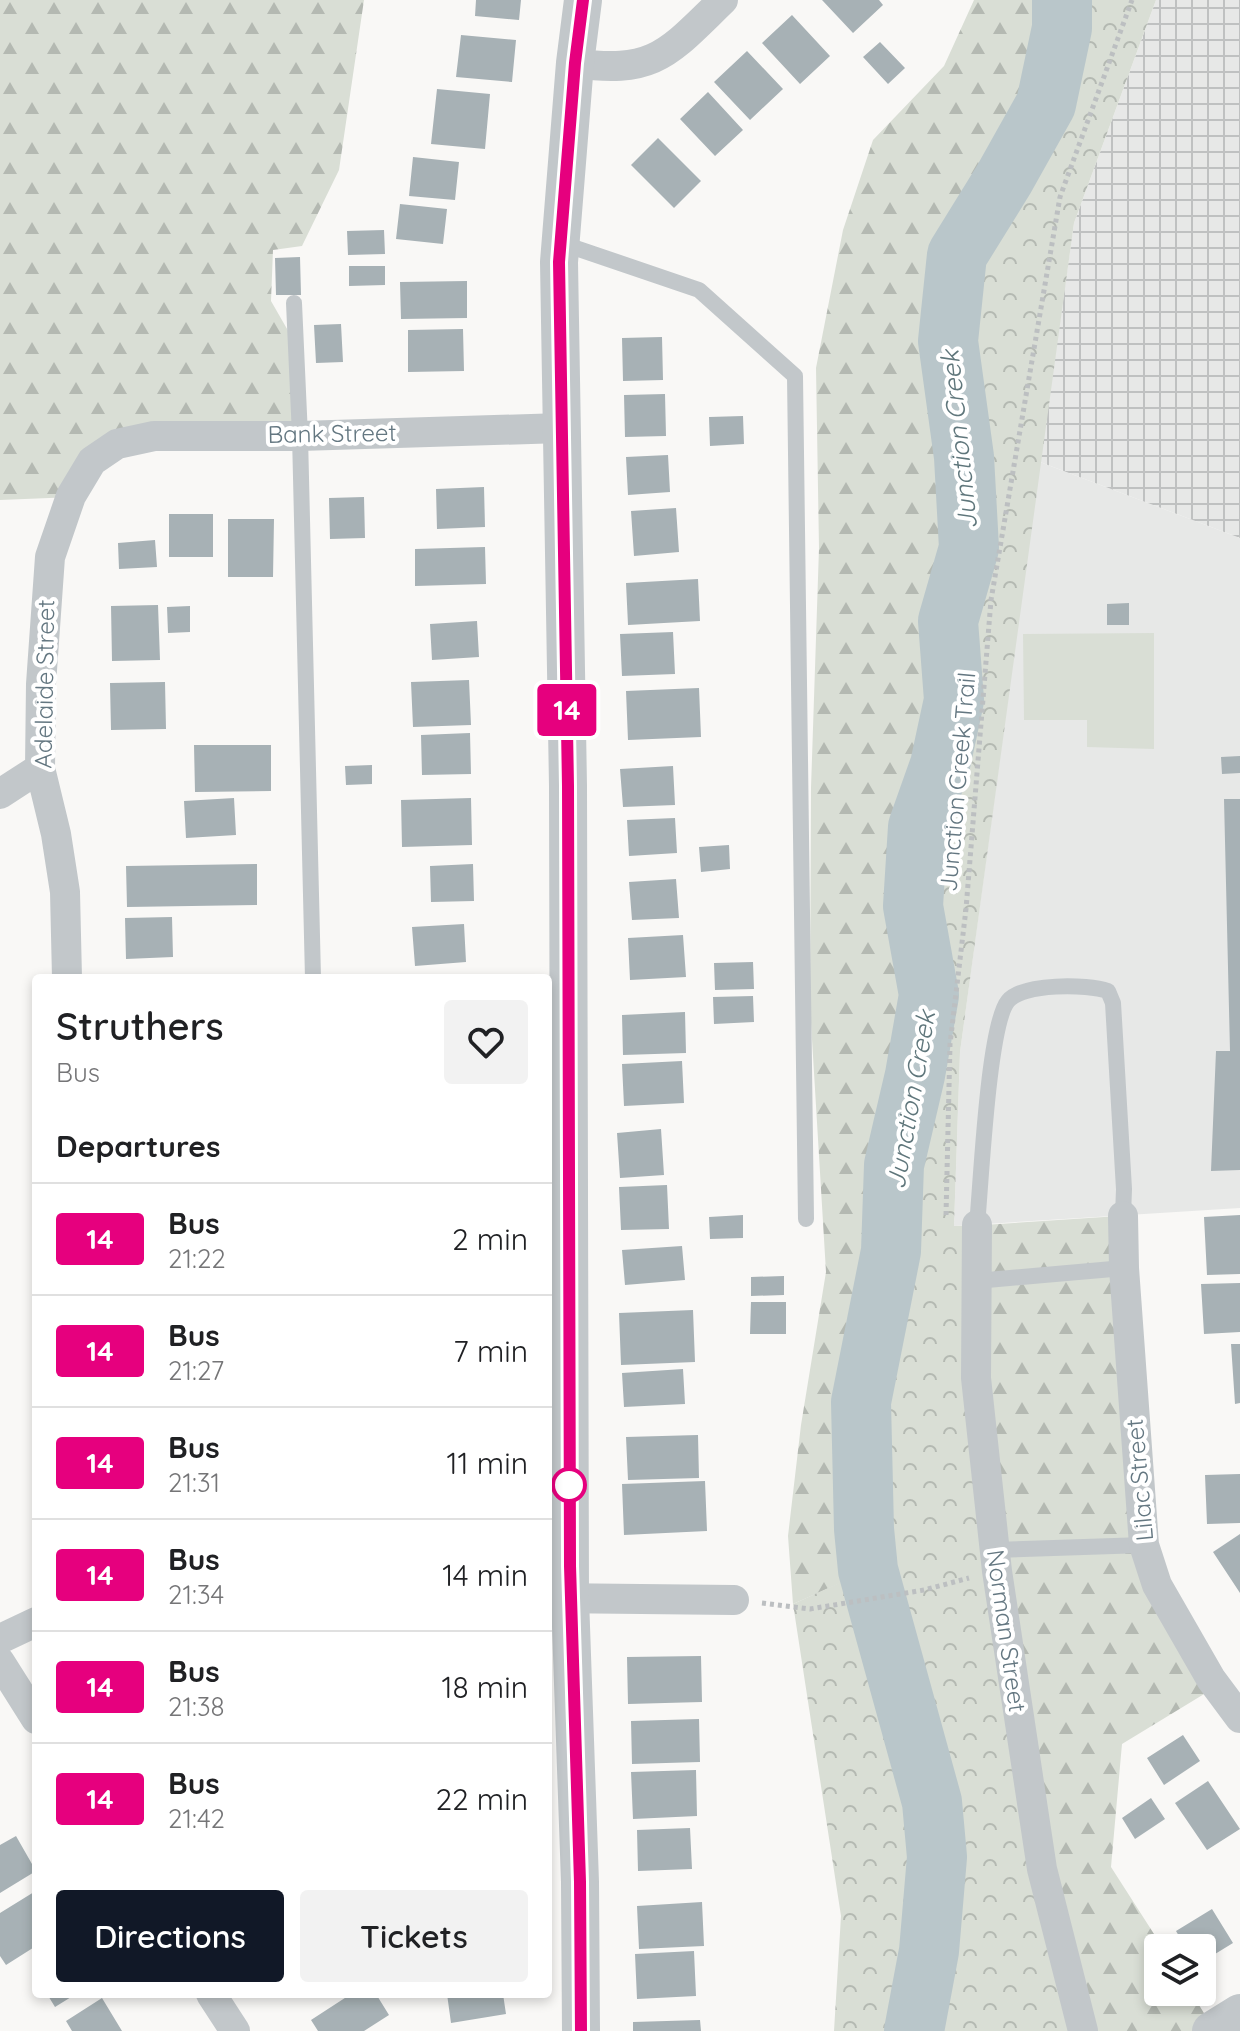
<!DOCTYPE html>
<html lang="en">
<head>
<meta charset="utf-8">
<style>
	:root { --surface:#fff; --page:#f2f2f2; --text:#202124; --muted:#757577; --line:#e0e0e0; --accent:#111827 }
	body { margin:0; font-family:Quicksand,sans-serif; background:var(--page); color:var(--text); height:100vh; display:flex; flex-direction:column; font-size:30px; white-space:nowrap }
	* { box-sizing:border-box; margin:0 }
	p { font-size:26px; color:var(--muted) }
	.icon { flex:none; width:44px; height:44px; fill:none; stroke:currentColor; stroke-width:2; stroke-linecap:round; stroke-linejoin:round }
	.map { position:relative; flex:1; overflow:hidden }
	.side { position:absolute; left:32px; top:974px; width:520px; height:1024px; display:flex; flex-direction:column; background:var(--surface); border-radius:8px; box-shadow:0 4px 12px #0003 }
	.side>* { flex:none }
	.badge { padding:0 16px; border-radius:6px; font-size:28px; line-height:52px }
	.controls { position:absolute; left:1144px; top:1934px; display:grid; gap:16px }
	.controls a { display:grid; place-items:center; width:72px; height:72px; border-radius:8px; background:var(--surface); box-shadow:0 4px 12px #0003; font-size:40px }
	.map>.badge { position:absolute; translate:-50% -50%; box-shadow:0 0 0 4px #fff }
	h2 { padding:0 24px; font-size:30px; line-height:72px }
	.round { display:grid; place-items:center; flex:none; width:84px; height:84px; border-radius:8px; background:var(--page) }
	.headline { display:flex; align-items:center; justify-content:space-between; height:136px; padding:0 24px }
	h1 { font-size:38px; font-weight:600; line-height:60px }
	.primary-button { display:flex; gap:16px; margin-top:auto; padding:16px 24px }
	.primary-button a { flex:1; height:92px; border-radius:8px; background:var(--accent); color:#fff; font-size:32px; font-weight:600; line-height:92px; text-align:center }
	.primary-button a+a { background:var(--page); color:var(--text) }
	ul { padding:0; list-style:none }
	li { display:flex; align-items:center; gap:24px; height:112px; padding:0 24px; border-top:2px solid var(--line) }
	li div { flex:1 }
	li b { display:block; font-size:30px }
	li em { font-style:normal }
	li .badge { min-width:88px; font-weight:700; text-align:center }
	.map>svg:first-child { display:block }
</style>
</head>
<body>
<div class="map">
<svg width="1240" height="2031" viewBox="0 0 1240 2031">
	<defs>
		<pattern id="industrial-grid" width="8" height="8" patternUnits="userSpaceOnUse" patternTransform="scale(2)"><rect width="8" height="8" fill="#e7e8e7"/><path d="M0 4h8M4 0v8" fill="none" stroke="#bfc1c1"/></pattern>
		<pattern id="forest-firs" width="22" height="20" patternUnits="userSpaceOnUse" patternTransform="scale(2)"><rect width="22" height="20" fill="#d9ded5"/><path d="M5 1l3.5 6h-7zM16 11l3.5 6h-7z" fill="#b4b9b2"/></pattern>
		<pattern id="park-crowns" width="20" height="18" patternUnits="userSpaceOnUse" patternTransform="scale(2)"><rect width="20" height="18" fill="#d9ded5"/><path d="M2 6a3 3 0 1 1 6 0M12 15a3 3 0 1 1 6 0" fill="none" stroke="#b4b9b2"/></pattern>
	</defs>
	<rect width="100%" height="100%" fill="#f9f8f6"/>
	<!-- built -->
	<path fill="#e7e8e7" d="M 1040,462 L 1240,538 L 1240,1208 L 954,1226 L 960,1052 Z"/>
	<!-- industrial -->
	<path fill="url(#industrial-grid)" d="M 1156,0 L 1240,0 L 1240,538 L 1040,462 L 1074,223 Z"/>
	<!-- forest -->
	<path fill="url(#forest-firs)" d="M 0,0 L 364,0 L 339,170 L 302,246 L 273,250 L 271,301 L 298,348 L 302,439 L 132,442 L 74,497 L 0,500 Z
		M 974,0 L 1064,0 L 1065,28 L 1048,105 L 1006,180 L 975,228 L 966,457 L 971,549 L 951,621 L 956,700 L 943,766 L 920,828 L 915,905 L 932,994 L 917,1076 L 894,1252 L 864,1403 L 866,1530 L 870,1570 L 793,1604 L 788,1536 L 801,1425 L 826,1272 L 810,1006 L 811,788 L 819,548 L 816,368 L 843,230 L 873,140 L 944,66 Z
		M 1119,1216 L 1142,1548 L 1214,1688 L 1122,1744 L 1111,1867 L 1163,1948 L 1158,1948 L 1158,1992 L 1191,1992 L 1215,2031 L 1085,2031 L 1044,1870 L 980,1379 L 983,1225 Z"/>
	<!-- park -->
	<path fill="url(#park-crowns)" d="M 1064,0 L 1156,0 L 1074,223 L 960,1052 L 954,1226 L 983,1225 L 980,1227 L 1007,1628 L 1085,2031 L 834,2031 L 841,1916 L 793,1604 L 870,1569 L 866,1530 L 864,1403 L 894,1252 L 895,1166 L 917,1076 L 932,994 L 915,905 L 920,828 L 943,766 L 956,700 L 951,621 L 971,549 L 966,457 L 951,341 L 959,256 L 1006,180 L 1048,105 L 1065,28 Z"/>
	<!-- pitch -->
	<path fill="#d9ded5" d="M 1154,633 L 1154,749 L 1087,747 L 1087,720 L 1024,720 L 1023,634 Z"/>
	<g fill="none" stroke-linecap="round" stroke-linejoin="round">
		<!-- river -->
		<path stroke="#b9c6ca" stroke-width="60" d="M 914,2031 L 929,1951 L 937,1857 L 932,1802 L 868,1570 L 864,1529 L 861,1402 L 891,1251 L 894,1165 L 915,1075 L 929,995 L 913,906 L 918,827 L 940,765 L 954,700 L 948,621 L 969,548 L 964,457 L 948,341 L 957,255 L 1004,179 L 1046,104 L 1062,28 L 1062,0"/>
	</g>
	<!-- building -->
	<path fill="#a7b1b5" d="M 476,0 L 521,0 L 519,20 L 475,16 Z
		M 822,0 L 879,0 L 883,5 L 853,33 Z
		M 792,15 L 830,56 L 800,84 L 762,43 Z
		M 461,35 L 516,40 L 512,82 L 456,77 Z
		M 880,42 L 905,68 L 888,84 L 863,57 Z
		M 747,51 L 783,89 L 750,120 L 714,82 Z
		M 437,89 L 490,94 L 485,149 L 431,144 Z
		M 708,92 L 743,130 L 715,156 L 680,119 Z
		M 658,138 L 701,181 L 674,208 L 631,165 Z
		M 413,157 L 459,162 L 455,200 L 409,196 Z
		M 400,204 L 447,209 L 443,244 L 396,239 Z
		M 384,230 L 385,254 L 348,255 L 347,231 Z
		M 300,257 L 301,295 L 276,295 L 275,258 Z
		M 349,266 L 385,266 L 385,285 L 349,286 Z
		M 467,281 L 467,318 L 401,319 L 400,282 Z
		M 341,324 L 343,362 L 316,363 L 314,325 Z
		M 463,329 L 464,371 L 408,372 L 408,330 Z
		M 662,337 L 663,380 L 623,381 L 622,338 Z
		M 665,394 L 666,436 L 625,437 L 624,395 Z
		M 743,416 L 744,444 L 710,446 L 709,417 Z
		M 668,455 L 670,492 L 628,495 L 626,457 Z
		M 484,487 L 485,527 L 437,529 L 436,489 Z
		M 364,497 L 365,538 L 330,539 L 329,498 Z
		M 676,508 L 679,552 L 634,556 L 631,511 Z
		M 169,514 L 213,514 L 213,557 L 169,557 Z
		M 228,519 L 274,519 L 273,577 L 228,577 Z
		M 155,540 L 157,567 L 119,569 L 118,543 Z
		M 485,547 L 486,584 L 415,586 L 415,549 Z
		M 698,579 L 700,621 L 628,625 L 626,583 Z
		M 1129,603 L 1129,625 L 1107,625 L 1107,604 Z
		M 158,605 L 160,660 L 112,661 L 111,606 Z
		M 190,606 L 190,632 L 168,633 L 167,607 Z
		M 477,621 L 479,657 L 432,660 L 430,624 Z
		M 673,632 L 675,674 L 622,676 L 620,634 Z
		M 469,680 L 471,725 L 413,727 L 411,682 Z
		M 165,682 L 166,729 L 111,730 L 110,683 Z
		M 699,688 L 701,737 L 628,740 L 626,691 Z
		M 470,733 L 471,774 L 422,775 L 421,735 Z
		M 194,745 L 271,745 L 271,791 L 195,792 Z
		M 1240,756 L 1240,773 L 1222,774 L 1221,757 Z
		M 372,765 L 372,784 L 346,785 L 345,766 Z
		M 673,766 L 675,805 L 623,807 L 620,769 Z
		M 234,798 L 236,835 L 186,838 L 184,801 Z
		M 471,798 L 472,845 L 402,847 L 401,800 Z
		M 1224,799 L 1240,799 L 1240,1170 L 1211,1171 L 1216,1051 L 1230,1051 Z
		M 675,818 L 677,853 L 629,856 L 627,820 Z
		M 729,845 L 730,869 L 701,872 L 699,847 Z
		M 257,864 L 257,905 L 127,907 L 126,866 Z
		M 473,864 L 474,901 L 431,902 L 430,866 Z
		M 676,879 L 679,918 L 632,920 L 629,882 Z
		M 172,917 L 173,957 L 126,959 L 125,918 Z
		M 464,924 L 466,962 L 415,966 L 412,927 Z
		M 683,935 L 686,977 L 630,980 L 628,938 Z
		M 753,962 L 754,989 L 715,990 L 714,963 Z
		M 753,996 L 754,1022 L 714,1024 L 713,997 Z
		M 685,1012 L 686,1053 L 623,1055 L 622,1015 Z
		M 682,1061 L 684,1103 L 624,1106 L 622,1064 Z
		M 661,1129 L 664,1175 L 620,1178 L 617,1133 Z
		M 667,1185 L 669,1229 L 621,1230 L 619,1187 Z
		M 743,1215 L 743,1238 L 710,1239 L 709,1217 Z
		M 1240,1215 L 1240,1274 L 1207,1275 L 1204,1217 Z
		M 682,1246 L 685,1280 L 625,1285 L 622,1250 Z
		M 784,1276 L 784,1295 L 751,1296 L 751,1277 Z
		M 1240,1283 L 1240,1332 L 1204,1334 L 1201,1284 Z
		M 751,1302 L 786,1302 L 786,1334 L 750,1334 Z
		M 693,1310 L 695,1362 L 621,1365 L 619,1313 Z
		M 1231,1344 L 1240,1344 L 1240,1403 L 1235,1404 Z
		M 683,1369 L 685,1404 L 624,1407 L 622,1373 Z
		M 698,1435 L 699,1478 L 628,1480 L 626,1437 Z
		M 1240,1474 L 1240,1523 L 1207,1524 L 1205,1475 Z
		M 705,1481 L 707,1531 L 624,1535 L 622,1484 Z
		M 1240,1534 L 1240,1593 L 1213,1552 Z
		M 701,1656 L 702,1702 L 628,1704 L 627,1657 Z
		M 699,1719 L 700,1762 L 632,1764 L 631,1721 Z
		M 1183,1735 L 1200,1761 L 1164,1785 L 1147,1758 Z
		M 696,1770 L 697,1816 L 633,1819 L 631,1772 Z
		M 1208,1781 L 1240,1829 L 1207,1850 L 1175,1803 Z
		M 1151,1798 L 1165,1819 L 1135,1839 L 1122,1818 Z
		M 690,1828 L 692,1869 L 638,1871 L 637,1830 Z
		M 16,1836 L 36,1871 L 0,1893 L 0,1845 Z
		M 34,1892 L 36,1896 L 36,1946 L 6,1965 L 0,1956 L 0,1913 Z
		M 702,1902 L 704,1946 L 639,1949 L 637,1906 Z
		M 1212,1909 L 1233,1943 L 1202,1962 L 1202,1948 L 1186,1948 L 1176,1931 Z
		M 694,1951 L 696,1996 L 637,1999 L 635,1954 Z
		M 47,1994 L 76,1994 L 55,2007 Z
		M 351,1994 L 376,1994 L 389,2015 L 364,2031 L 318,2031 L 311,2020 Z
		M 447,1994 L 503,1994 L 506,2014 L 451,2023 Z
		M 102,1998 L 122,2031 L 72,2031 L 66,2021 Z
		M 700,2020 L 701,2031 L 633,2031 L 633,2022 Z"/>
	<g fill="none" stroke-linecap="round" stroke-linejoin="round">
		<!-- path -->
		<path stroke="#bcbfc1" stroke-width="5" stroke-dasharray="4 4" stroke-linecap="butt" d="M 946,1215 L 950,1044 L 966,909 L 991,600 L 1060,197 L 1132,0
			M 762,1603 L 810,1609 L 924,1590 L 969,1578"/>
		<!-- service -->
		<path stroke="#c2c7ca" stroke-width="16" d="M 561,243 L 699,290 L 795,376 L 806,1219
			M 294,303 L 300,436 L 313,978
			M 977,1225 C 981,1185 988,1025 1008,1001 C 1023,983 1087,984 1108,991 L 1113,1003 L 1124,1189 L 1123,1216
			M 976,1281 L 1124,1268
			M 994,1550 L 1144,1545"/>
		<!-- minor -->
		<path stroke="#c2c7ca" stroke-width="30" d="M 575,63 C 655,75 669,52 723,0
			M 0,794 L 40,768
			M 67,978 L 65,892 L 56,834 L 40,768 L 41,684 L 50,557 L 71,496 L 92,461 L 117,444 L 154,436 L 300,436 L 562,428
			M 1123,1216 L 1124,1268 L 1144,1545 L 1157,1585 L 1211,1679 L 1240,1718
			M 977,1225 L 976,1378 L 997,1571 L 1042,1869 L 1083,2031
			M 548,1598 L 734,1600
			M 0,1639 L 36,1622
			M 0,1662 L 36,1719
			M 211,1994 L 235,2031"/>
		<!-- tertiary -->
		<path stroke="#c2c7ca" stroke-width="38" d="M 581,2031 L 580,1882 L 570,1598 L 568,786 L 559,262 L 575,63 L 583,0
			M 1211,2031 L 1240,2013"/>
	</g>
	<g fill="none" stroke-linecap="round" stroke-linejoin="round">
		<!-- line casing -->
		<g stroke="#fff" stroke-width="18">
			<path id="line" d="M 581,2031 L 580,1882 L 570,1566 L 568,786 L 559,262 L 575,63 L 583,0"/>
		</g>
		<!-- line -->
		<use href="#line" stroke="#e6007e" stroke-width="12"/>
	</g>
	<!-- markers -->
	<circle fill="#fff" stroke="#e6007e" stroke-width="4" cx="569" cy="1485" r="16"/>
	<g text-anchor="middle" stroke-width="8" stroke-linejoin="round" paint-order="stroke">
		<!-- street labels -->
		<g font-size="24" fill="#647781" stroke="#fff">
			<text transform="translate(332 434) rotate(-1)" y="8">Bank Street</text>
			<text transform="translate(45 684) rotate(-89)" y="8">Adelaide Street</text>
			<text transform="translate(958 782) rotate(-85)" y="8">Junction Creek Trail</text>
			<text transform="translate(1140 1480) rotate(-95)" y="8">Lilac Street</text>
			<text transform="translate(1006 1631) rotate(82)" y="8">Norman Street</text>
		</g>
		<!-- water labels -->
		<g font-size="26" font-style="italic" fill="#5f767b" stroke="#fff">
			<text transform="translate(959 440) rotate(-96)" y="9">Junction Creek</text>
			<text transform="translate(911 1100) rotate(-80)" y="9">Junction Creek</text>
		</g>
	</g>
</svg>
<div class="controls">
<a><svg class="icon" aria-label="layers" viewBox="0 0 24 24"><path d="M12 4l9 5-9 5-9-5zM3 14l9 5 9-5"/></svg></a>
</div>
<b class="badge" style="left:567px;top:710px;background:#e6007e;color:#fff">14</b>
<section class="side">
<div class="headline"><div><h1>Struthers</h1><p>Bus</p></div><a class="round"><svg class="icon" aria-label="heart" viewBox="0 0 24 24"><path d="M12 20l-8-8c-3-5 5-10 8-4 3-6 11-1 8 4z"/></svg></a></div>
<h2>Departures</h2>
<ul>
<li><span class="badge" style="background:#e6007e;color:#fff">14</span><div><b>Bus</b><p>21:22</p></div><em>2 min</em></li>
<li><span class="badge" style="background:#e6007e;color:#fff">14</span><div><b>Bus</b><p>21:27</p></div><em>7 min</em></li>
<li><span class="badge" style="background:#e6007e;color:#fff">14</span><div><b>Bus</b><p>21:31</p></div><em>11 min</em></li>
<li><span class="badge" style="background:#e6007e;color:#fff">14</span><div><b>Bus</b><p>21:34</p></div><em>14 min</em></li>
<li><span class="badge" style="background:#e6007e;color:#fff">14</span><div><b>Bus</b><p>21:38</p></div><em>18 min</em></li>
<li><span class="badge" style="background:#e6007e;color:#fff">14</span><div><b>Bus</b><p>21:42</p></div><em>22 min</em></li>
</ul>
<div class="primary-button"><a>Directions</a><a>Tickets</a></div>
</section>
</div>
</body>
</html>
